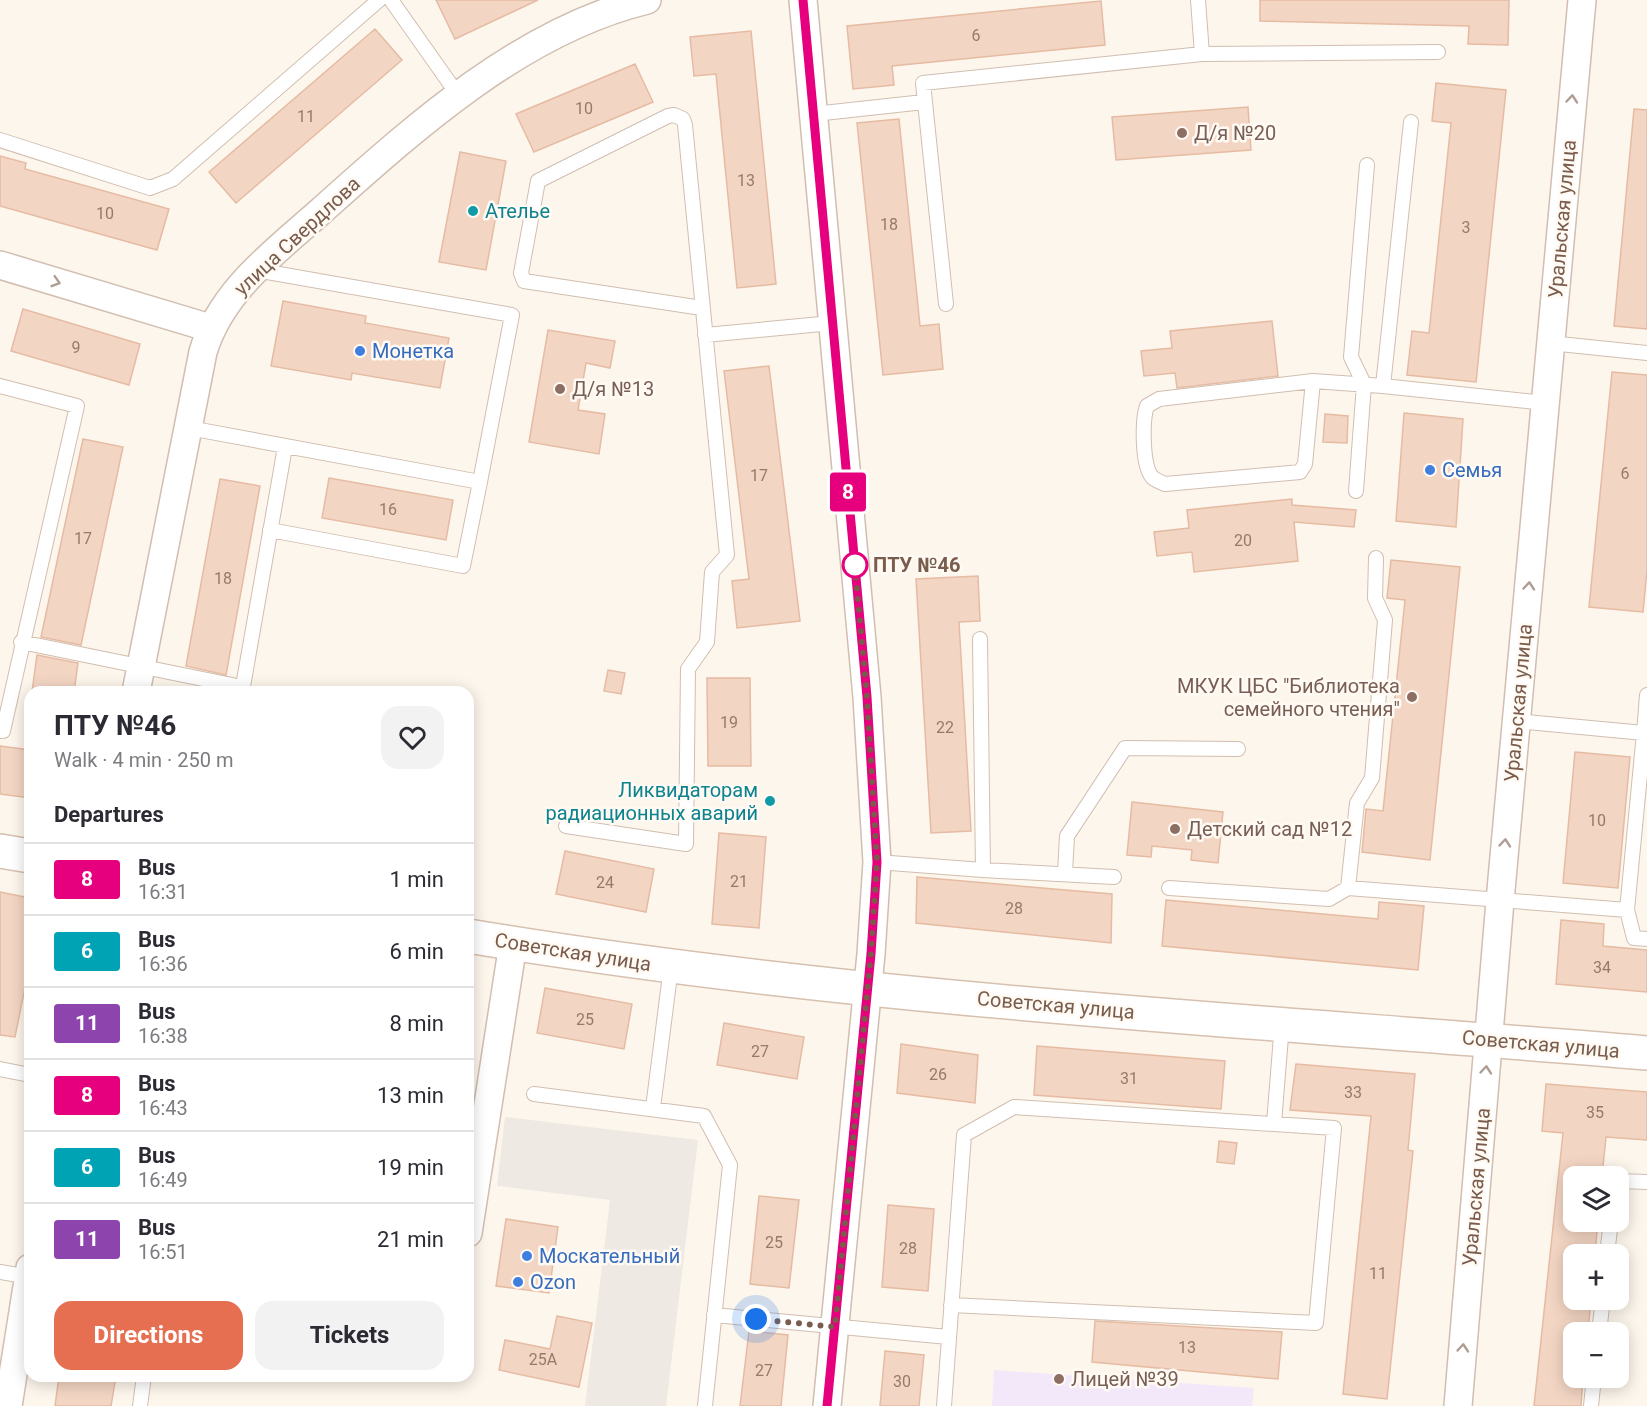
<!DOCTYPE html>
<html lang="en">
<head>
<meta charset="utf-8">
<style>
	:root { --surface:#fff; --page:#f2f2f3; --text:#2b2b33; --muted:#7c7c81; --line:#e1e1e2; --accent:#e76f51 }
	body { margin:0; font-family:Roboto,sans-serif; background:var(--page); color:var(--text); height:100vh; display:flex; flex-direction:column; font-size:22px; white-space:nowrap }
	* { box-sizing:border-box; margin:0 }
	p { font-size:20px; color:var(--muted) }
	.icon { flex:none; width:33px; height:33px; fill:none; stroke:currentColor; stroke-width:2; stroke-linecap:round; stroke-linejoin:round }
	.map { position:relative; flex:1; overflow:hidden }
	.details { position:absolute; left:24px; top:686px; width:450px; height:696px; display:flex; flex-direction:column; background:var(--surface); border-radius:18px; box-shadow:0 3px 15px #0003 }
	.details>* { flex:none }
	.badge { padding:0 12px; border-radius:4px; font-size:21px; line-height:39px }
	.tools { position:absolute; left:1563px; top:1166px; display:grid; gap:12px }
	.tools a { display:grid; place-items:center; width:66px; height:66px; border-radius:12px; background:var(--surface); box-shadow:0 3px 15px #0003; font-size:30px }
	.you { position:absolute; width:30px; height:30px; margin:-15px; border:4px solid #fff; border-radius:50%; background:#1a73e8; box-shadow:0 0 0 9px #1a73e833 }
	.map>.badge { position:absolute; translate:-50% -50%; box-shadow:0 0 0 3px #fff }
	h2 { padding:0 30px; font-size:22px; line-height:54px }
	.round { display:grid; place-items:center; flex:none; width:63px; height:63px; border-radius:18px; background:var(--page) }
	.headline { display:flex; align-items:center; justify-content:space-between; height:102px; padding:0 30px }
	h1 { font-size:28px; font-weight:700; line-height:45px }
	.primary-button { display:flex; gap:12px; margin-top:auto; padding:12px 30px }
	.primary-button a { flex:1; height:69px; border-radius:18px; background:var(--accent); color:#fff; font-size:24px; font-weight:700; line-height:69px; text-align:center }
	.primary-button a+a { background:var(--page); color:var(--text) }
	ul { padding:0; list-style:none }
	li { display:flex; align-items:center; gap:18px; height:72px; padding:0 30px; border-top:2px solid var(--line) }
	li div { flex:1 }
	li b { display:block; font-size:22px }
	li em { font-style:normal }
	li .badge { min-width:66px; font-weight:700; text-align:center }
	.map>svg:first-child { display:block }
</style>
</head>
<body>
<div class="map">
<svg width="1647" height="1406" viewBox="0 0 1647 1406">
	<rect width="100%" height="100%" fill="#fdf6ec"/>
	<!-- industrial -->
	<path fill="#efe9e4" d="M 505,1117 L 698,1140 L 666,1406 L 585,1406 L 610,1200 L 497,1186 Z"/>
	<!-- education -->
	<path fill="#f3e8fa" d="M 994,1370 L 1254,1388 L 1252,1406 L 992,1406 Z"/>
	<!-- building -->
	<path fill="#f3d5c3" stroke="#e6bba3" stroke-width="1.5" d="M 436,0 L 538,0 L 455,39 Z
		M 1260,0 L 1509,0 L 1508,45 L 1468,44 L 1469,26 L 1260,21 Z
		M 1101,1 L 1105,45 L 892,66 L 894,85 L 853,89 L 847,26 Z
		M 375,29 L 402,60 L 236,203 L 209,172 Z
		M 751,31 L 776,284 L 737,288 L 716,74 L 694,76 L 690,37 Z
		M 635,64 L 653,102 L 534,152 L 516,114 Z
		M 1436,83 L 1506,90 L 1476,382 L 1407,375 L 1412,331 L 1429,333 L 1451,123 L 1432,121 Z
		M 1248,107 L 1251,150 L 1116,160 L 1112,117 Z
		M 1634,109 L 1647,110 L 1647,329 L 1614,326 Z
		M 899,119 L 920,326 L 939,324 L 943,369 L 883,375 L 857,123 Z
		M 460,152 L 506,161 L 486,270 L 439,262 Z
		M 0,156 L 26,163 L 25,169 L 169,209 L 157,250 L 0,206 Z
		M 283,301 L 366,316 L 365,323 L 449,338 L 440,388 L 352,373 L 351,380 L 271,366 Z
		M 23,309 L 140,344 L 129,385 L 11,351 Z
		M 1272,321 L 1278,376 L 1177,388 L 1175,373 L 1144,376 L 1141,351 L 1172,348 L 1170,331 Z
		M 548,330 L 615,341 L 610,368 L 586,363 L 578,410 L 605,414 L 599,454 L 529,442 Z
		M 769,366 L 800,621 L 737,628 L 732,581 L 749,579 L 724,371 Z
		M 1612,372 L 1647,375 L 1647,570 L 1643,612 L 1589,607 Z
		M 1404,413 L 1463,419 L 1456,527 L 1396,521 Z
		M 1325,414 L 1348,416 L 1347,443 L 1323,442 Z
		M 83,439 L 123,447 L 81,645 L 41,637 Z
		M 329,478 L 453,500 L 446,540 L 322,518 Z
		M 220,479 L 260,486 L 226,675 L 186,666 Z
		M 1292,499 L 1292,505 L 1356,510 L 1354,527 L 1294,522 L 1298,561 L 1194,572 L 1192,552 L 1157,556 L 1154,532 L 1189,528 L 1187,510 Z
		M 1391,560 L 1460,567 L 1430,860 L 1362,852 L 1366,809 L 1383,811 L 1405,600 L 1387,598 Z
		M 978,576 L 980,621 L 959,622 L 971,831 L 931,833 L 916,579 Z
		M 37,655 L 78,663 L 74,692 L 32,692 Z
		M 608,670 L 625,673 L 621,694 L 604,691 Z
		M 707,678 L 750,678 L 751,766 L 708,766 Z
		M 0,746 L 30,750 L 30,798 L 0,794 Z
		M 1575,752 L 1630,757 L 1618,888 L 1563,883 Z
		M 1132,802 L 1223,812 L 1218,863 L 1191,860 L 1192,850 L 1152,846 L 1151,857 L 1127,855 Z
		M 719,833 L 766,837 L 759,928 L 712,924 Z
		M 565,851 L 654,869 L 646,912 L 556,894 Z
		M 917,877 L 1112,894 L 1111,943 L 916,923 Z
		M 0,892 L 30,898 L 30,963 L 15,1037 L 0,1035 Z
		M 1166,900 L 1378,919 L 1379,902 L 1424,906 L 1418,970 L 1162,946 Z
		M 1561,920 L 1604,924 L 1603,946 L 1647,950 L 1647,992 L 1556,984 Z
		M 545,988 L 632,1004 L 624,1049 L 537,1033 Z
		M 724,1023 L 804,1037 L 797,1079 L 717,1065 Z
		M 901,1044 L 978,1055 L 975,1103 L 897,1093 Z
		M 1037,1046 L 1225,1061 L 1221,1109 L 1034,1095 Z
		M 1296,1064 L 1415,1074 L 1408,1150 L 1413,1151 L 1387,1399 L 1343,1394 L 1371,1116 L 1290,1110 Z
		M 1546,1084 L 1647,1092 L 1647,1140 L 1606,1137 L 1602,1176 L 1574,1176 L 1574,1221 L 1598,1221 L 1595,1254 L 1574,1254 L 1574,1299 L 1591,1299 L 1588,1332 L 1574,1332 L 1574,1377 L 1583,1377 L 1581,1406 L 1534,1406 L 1563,1133 L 1542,1131 Z
		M 1219,1141 L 1237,1143 L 1234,1164 L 1217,1162 Z
		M 759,1196 L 799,1200 L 789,1288 L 750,1284 Z
		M 888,1205 L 934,1209 L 928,1291 L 882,1287 Z
		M 506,1219 L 558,1227 L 549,1293 L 496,1286 Z
		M 557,1316 L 592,1323 L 579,1387 L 499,1370 L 505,1340 L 550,1349 Z
		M 1095,1321 L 1282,1332 L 1278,1379 L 1092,1362 Z
		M 749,1331 L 788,1335 L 781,1406 L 740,1406 Z
		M 885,1351 L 924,1355 L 919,1406 L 880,1406 Z
		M 59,1376 L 116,1376 L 111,1406 L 55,1406 Z"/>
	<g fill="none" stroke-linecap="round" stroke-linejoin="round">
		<!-- lane casing -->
		<g stroke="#d1beb0" stroke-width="16">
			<path id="lane" d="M 391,0 L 458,95
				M 1198,0 L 1202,54
				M 814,114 L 924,102
				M 1411,122 L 1383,386 L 1545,403
				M 0,140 L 150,188 L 173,179 L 379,0
				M 946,304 L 923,83 L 1202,54 L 1438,52
				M 705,335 L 832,323
				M 1550,343 L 1647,353
				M 1313,381 L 1305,464 L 1300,472 L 1165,484 C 1160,482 1155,480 1152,477 C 1142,465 1142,420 1147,406 L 1159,399 L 1313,381 L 1383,386
				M 0,386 L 77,406 L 3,731 L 0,731
				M 189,428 L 480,482 L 512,315 L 256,270
				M 1356,491 L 1364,384 L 1351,357 L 1367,165
				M 270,530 L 463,566 L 480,482
				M 980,639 L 983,870 L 1114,877
				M 21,642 L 242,687
				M 242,692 L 285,447
				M 1517,721 L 1644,733 L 1627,910 L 1634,938 L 1647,939
				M 1644,733 L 1647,695
				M 566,826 L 686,844 L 688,669 L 707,642 L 712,572 L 727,555 L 685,125 L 683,119 L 674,115 L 668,116 L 538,181 L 521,273 L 524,281 L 702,308
				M 877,862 L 983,870
				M 1065,873 L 1067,836 L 1125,748 L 1238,749
				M 1169,888 L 1329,899 L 1348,888 L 1357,803 L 1372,778 L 1385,620 L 1375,598 L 1376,558
				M 1348,888 L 1627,910
				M 0,1069 L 30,1075
				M 534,1094 L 704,1116 L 730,1165 L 705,1406
				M 653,1108 L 671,967
				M 1274,1123 L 1282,1024
				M 1618,1181 L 1647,1182
				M 1607,1254 L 1611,1221
				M 0,1272 L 30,1277
				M 714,1315 L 948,1337
				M 1599,1332 L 1603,1299
				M 140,1406 L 144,1376
				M 944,1406 C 950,1316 957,1226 964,1135 L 1014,1107 L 1334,1128 L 1316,1323 L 951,1305
				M 1591,1406 L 1594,1377"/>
		</g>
		<!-- street casing -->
		<g stroke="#d1beb0" stroke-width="30">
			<path id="street" d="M 803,0 L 867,697 L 877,862 L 871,954 L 827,1406
				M 0,265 L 210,328
				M 136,692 L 203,352 C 221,291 275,252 321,211 C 415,127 522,30 647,0
				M 468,1233 L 513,944
				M 8,1406 L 30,1268
				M 1458,1406 L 1500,901 L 1582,0"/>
		</g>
		<!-- secondary casing -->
		<g stroke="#d6c0b0" stroke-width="36">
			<path id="secondary" d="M 0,851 L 30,856
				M 468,936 C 858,1001 1254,1020 1647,1053"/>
		</g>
		<!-- lane -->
		<use href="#lane" stroke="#fff" stroke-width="14"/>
		<!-- street -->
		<use href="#street" stroke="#fff" stroke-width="27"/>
		<!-- secondary -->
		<use href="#secondary" stroke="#fff" stroke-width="33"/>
	</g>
	<!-- one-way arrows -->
	<defs><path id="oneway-chevron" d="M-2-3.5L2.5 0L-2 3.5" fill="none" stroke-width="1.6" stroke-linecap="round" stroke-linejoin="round" transform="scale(1.5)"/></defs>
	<g stroke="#af9d94">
		<use href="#oneway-chevron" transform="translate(1572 99) rotate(-85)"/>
		<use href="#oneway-chevron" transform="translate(56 282) rotate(17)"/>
		<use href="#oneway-chevron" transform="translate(1529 586) rotate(-85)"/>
		<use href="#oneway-chevron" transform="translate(1505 843) rotate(-85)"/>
		<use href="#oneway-chevron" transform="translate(1486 1070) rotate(-85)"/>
		<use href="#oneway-chevron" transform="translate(1463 1348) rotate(-85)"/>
	</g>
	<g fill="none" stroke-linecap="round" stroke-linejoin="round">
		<!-- line casing -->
		<g stroke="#fff" stroke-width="14">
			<path id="line" d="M 803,0 L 867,697 L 877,862 L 871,954 L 827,1406"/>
		</g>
		<!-- line -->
		<use href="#line" stroke="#e6007e" stroke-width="9"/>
		<!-- walk -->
		<path stroke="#7a5c4d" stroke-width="6" stroke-dasharray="0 10.8" d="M 756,1319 L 835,1327 L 871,954 L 877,862 L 867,697 L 854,556 L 855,565"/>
	</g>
	<!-- markers -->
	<g fill="#8d6e63" stroke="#fffaf3" stroke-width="2">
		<circle cx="1182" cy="133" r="6"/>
		<circle cx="560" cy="389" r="6"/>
		<circle cx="1412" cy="697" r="6"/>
		<circle cx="1175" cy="829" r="6"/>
		<circle cx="1059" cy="1379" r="6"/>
	</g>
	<g fill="#0f9aa8" stroke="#fffaf3" stroke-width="2">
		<circle cx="473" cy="211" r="6"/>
		<circle cx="770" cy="801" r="6"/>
	</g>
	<g fill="#3f7fe0" stroke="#fffaf3" stroke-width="2">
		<circle cx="360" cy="351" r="6"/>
		<circle cx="1430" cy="470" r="6"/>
		<circle cx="527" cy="1256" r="6"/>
		<circle cx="518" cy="1282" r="6"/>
	</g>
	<circle fill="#fff" stroke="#e6007e" stroke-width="3" cx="855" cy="565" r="12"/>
	<g text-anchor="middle" stroke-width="5" stroke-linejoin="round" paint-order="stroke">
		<!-- number labels -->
		<g font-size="16" fill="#987a6a">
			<text x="976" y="41">6</text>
			<text x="584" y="114">10</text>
			<text x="306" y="122">11</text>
			<text x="746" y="186">13</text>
			<text x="105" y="219">10</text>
			<text x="889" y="230">18</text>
			<text x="1466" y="233">3</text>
			<text x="76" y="353">9</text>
			<text x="1625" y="479">6</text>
			<text x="759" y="481">17</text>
			<text x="388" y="515">16</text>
			<text x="83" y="544">17</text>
			<text x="1243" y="546">20</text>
			<text x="223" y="584">18</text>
			<text x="729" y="728">19</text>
			<text x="945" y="733">22</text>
			<text x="1597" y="826">10</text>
			<text x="739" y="887">21</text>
			<text x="605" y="888">24</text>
			<text x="1014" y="914">28</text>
			<text x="1602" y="973">34</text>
			<text x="585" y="1025">25</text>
			<text x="760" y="1057">27</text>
			<text x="938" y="1080">26</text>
			<text x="1129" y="1084">31</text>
			<text x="1353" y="1098">33</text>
			<text x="1595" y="1118">35</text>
			<text x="774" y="1248">25</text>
			<text x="908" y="1254">28</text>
			<text x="1378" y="1279">11</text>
			<text x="1187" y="1353">13</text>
			<text x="543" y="1365">25А</text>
			<text x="764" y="1376">27</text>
			<text x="902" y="1387">30</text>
		</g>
		<!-- education labels -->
		<g font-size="20" fill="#785e54" stroke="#fffaf3" text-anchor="start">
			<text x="1194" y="140">Д/я №20</text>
			<text x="572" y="396">Д/я №13</text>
			<text x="1400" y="693" text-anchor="end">МКУК ЦБС "Библиотека<tspan x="1400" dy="23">семейного чтения"</tspan></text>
			<text x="1187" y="836">Детский сад №12</text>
			<text x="1071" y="1386">Лицей №39</text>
		</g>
		<!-- culture labels -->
		<g font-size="20" fill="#0d838f" stroke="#fffaf3" text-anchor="start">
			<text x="485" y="218">Ателье</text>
			<text x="758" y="797" text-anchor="end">Ликвидаторам<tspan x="758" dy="23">радиационных аварий</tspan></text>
		</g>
		<!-- street labels -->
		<g font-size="20" fill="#7a5c4d" stroke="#fffaf3">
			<text transform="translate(1562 219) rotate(-85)" y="7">Уральская улица</text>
			<text transform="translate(297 236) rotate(-43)" y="7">улица Свердлова</text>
			<text transform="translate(1518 703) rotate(-85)" y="7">Уральская улица</text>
			<text transform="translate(573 952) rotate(9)" y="7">Советская улица</text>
			<text transform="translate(1056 1005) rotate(5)" y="7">Советская улица</text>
			<text transform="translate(1541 1044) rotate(5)" y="7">Советская улица</text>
			<text transform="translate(1476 1187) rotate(-85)" y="7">Уральская улица</text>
		</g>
		<!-- shop labels -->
		<g font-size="20" fill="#366cbe" stroke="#fffaf3" text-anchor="start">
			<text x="372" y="358">Монетка</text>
			<text x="1442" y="477">Семья</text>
			<text x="539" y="1263">Москательный</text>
			<text x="530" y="1289">Ozon</text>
		</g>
		<!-- stop labels -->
		<g font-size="20" font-weight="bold" fill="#7a5c4d" stroke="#fffaf3" text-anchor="start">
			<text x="873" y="572">ПТУ №46</text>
		</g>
	</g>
</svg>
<div class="tools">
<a><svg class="icon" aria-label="layers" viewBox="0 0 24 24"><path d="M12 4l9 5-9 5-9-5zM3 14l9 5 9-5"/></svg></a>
<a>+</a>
<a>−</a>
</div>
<div class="you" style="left:756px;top:1319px"></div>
<b class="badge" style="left:848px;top:492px;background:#e6007e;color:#fff">8</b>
<section class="details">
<div class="headline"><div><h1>ПТУ №46</h1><p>Walk · 4 min · 250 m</p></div><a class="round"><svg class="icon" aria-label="heart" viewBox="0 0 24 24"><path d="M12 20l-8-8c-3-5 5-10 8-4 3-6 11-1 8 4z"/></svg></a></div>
<h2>Departures</h2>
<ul>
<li><span class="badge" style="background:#e6007e;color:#fff">8</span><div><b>Bus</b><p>16:31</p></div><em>1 min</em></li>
<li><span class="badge" style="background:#00a3b4;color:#fff">6</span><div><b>Bus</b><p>16:36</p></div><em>6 min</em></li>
<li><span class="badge" style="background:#8e44ad;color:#fff">11</span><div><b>Bus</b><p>16:38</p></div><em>8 min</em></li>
<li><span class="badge" style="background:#e6007e;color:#fff">8</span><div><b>Bus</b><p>16:43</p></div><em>13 min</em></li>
<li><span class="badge" style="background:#00a3b4;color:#fff">6</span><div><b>Bus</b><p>16:49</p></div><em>19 min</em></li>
<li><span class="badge" style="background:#8e44ad;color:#fff">11</span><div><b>Bus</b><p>16:51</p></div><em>21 min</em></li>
</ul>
<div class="primary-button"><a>Directions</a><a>Tickets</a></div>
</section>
</div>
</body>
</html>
